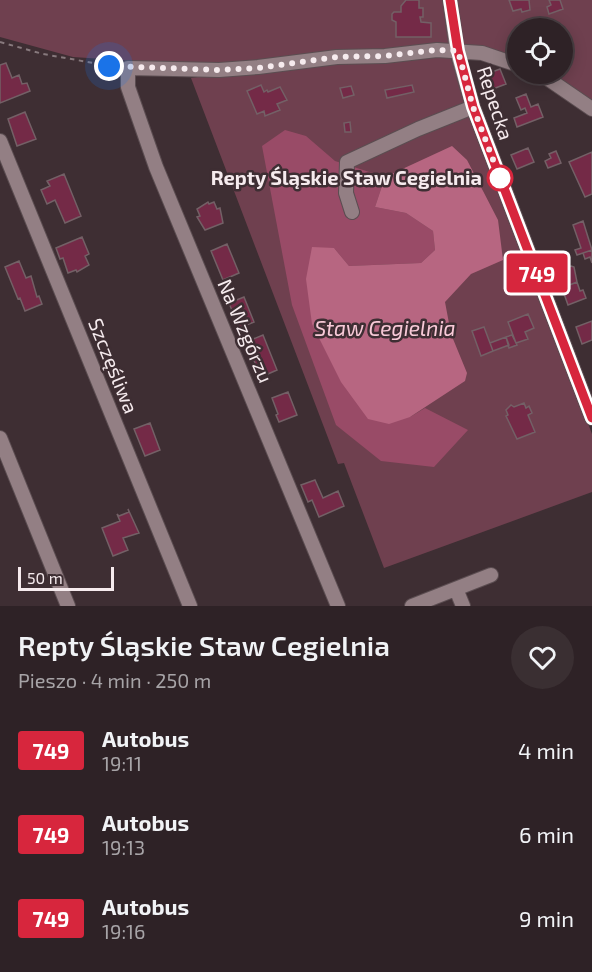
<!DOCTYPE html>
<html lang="pl">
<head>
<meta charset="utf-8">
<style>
	:root { --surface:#2e2226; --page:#3a2f32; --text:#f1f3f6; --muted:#a7a4a7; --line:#493f43 }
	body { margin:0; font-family:"Exo 2",sans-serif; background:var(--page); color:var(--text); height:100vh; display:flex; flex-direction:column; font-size:22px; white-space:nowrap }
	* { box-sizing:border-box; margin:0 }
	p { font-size:20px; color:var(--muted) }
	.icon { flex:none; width:33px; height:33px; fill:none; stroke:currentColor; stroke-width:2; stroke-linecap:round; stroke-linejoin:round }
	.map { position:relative; height:606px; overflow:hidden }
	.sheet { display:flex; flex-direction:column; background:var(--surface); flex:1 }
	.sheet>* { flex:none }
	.badge { padding:0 12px; border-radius:4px; font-size:21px; line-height:39px }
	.controls { position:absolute; left:507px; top:18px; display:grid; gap:12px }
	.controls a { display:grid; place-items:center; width:66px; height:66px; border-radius:50%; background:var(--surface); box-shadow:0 3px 15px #0003,0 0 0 2px var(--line); font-size:30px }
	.scale { position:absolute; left:18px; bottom:15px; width:96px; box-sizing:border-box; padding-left:6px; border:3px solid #f6ebee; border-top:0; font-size:16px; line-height:21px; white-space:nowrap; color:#f6ebee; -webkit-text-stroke:4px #3e2e33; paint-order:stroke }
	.you { position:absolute; width:30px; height:30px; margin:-15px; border:4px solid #fff; border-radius:50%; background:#1a73e8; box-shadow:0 0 0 9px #1a73e833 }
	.map>.badge { position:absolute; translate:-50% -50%; box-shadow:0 0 0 3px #fff }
	.round { display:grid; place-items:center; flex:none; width:63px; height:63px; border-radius:32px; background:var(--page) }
	.headline { display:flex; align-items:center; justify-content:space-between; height:102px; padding:0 18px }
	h1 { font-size:28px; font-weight:600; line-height:45px }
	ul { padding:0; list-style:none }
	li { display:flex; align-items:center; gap:18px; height:84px; padding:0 18px }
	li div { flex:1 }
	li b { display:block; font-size:22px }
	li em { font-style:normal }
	li .badge { min-width:66px; font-weight:700; text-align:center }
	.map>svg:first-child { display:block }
</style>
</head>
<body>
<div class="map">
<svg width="592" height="606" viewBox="0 0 592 606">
	<rect width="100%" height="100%" fill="#3e2e33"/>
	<!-- green -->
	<path fill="#6f404f" d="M 0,0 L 592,0 L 592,108 L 542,74 L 562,74 L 562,28 L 518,28 L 517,57 L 476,50 L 471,46 L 445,43 L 592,434 L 592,492 L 384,568 L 344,463 L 338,464 L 191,78 L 198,77 L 193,65 L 73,57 L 0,37 Z"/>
	<!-- forest -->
	<path fill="#994b67" d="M 285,130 L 306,136 L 335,161 L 385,177 L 375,207 L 406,213 L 433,231 L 435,250 L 421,263 L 349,266 L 334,248 L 410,417 L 425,408 L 468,430 L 434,467 L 381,461 L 336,425 L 292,305 L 262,146 Z"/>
	<!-- water -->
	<path fill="#b76681" d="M 452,146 L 467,160 L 498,220 L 503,260 L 471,274 L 445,302 L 451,334 L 467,373 L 465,381 L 410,417 L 389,424 L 368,419 L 341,382 L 312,324 L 306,279 L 312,247 L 334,248 L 349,266 L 421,263 L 435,250 L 433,231 L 406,213 L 375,207 L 385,177 Z"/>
	<!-- building -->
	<path fill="#742a47" stroke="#736066" stroke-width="1.5" d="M 406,0 L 419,0 L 419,8 L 423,8 L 423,17 L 420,17 L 421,22 L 431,23 L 431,37 L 396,37 L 396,22 L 392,20 L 392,14 L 394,12 L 401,12 L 401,6 Z
		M 509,0 L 529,0 L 530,10 L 522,12 L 521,9 L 513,11 Z
		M 549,0 L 560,0 L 563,9 L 549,14 L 547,7 L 551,5 Z
		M 6,63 L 12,78 L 19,75 L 22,84 L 27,83 L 30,91 L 0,103 L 0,65 Z
		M 500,69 L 506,84 L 490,90 L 484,75 Z
		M 261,85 L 264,92 L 267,90 L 268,92 L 280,87 L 287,100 L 277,104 L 280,110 L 265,116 L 264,111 L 257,114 L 247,91 Z
		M 412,85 L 414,92 L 387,98 L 385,90 Z
		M 351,86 L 354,95 L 343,98 L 340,88 Z
		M 526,94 L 531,107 L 538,104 L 543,117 L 517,127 L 514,118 L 527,113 L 525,108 L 521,110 L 516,98 Z
		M 25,112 L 36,139 L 17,146 L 8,119 Z
		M 350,122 L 351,132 L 345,132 L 344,123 Z
		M 528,148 L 534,162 L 517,169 L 511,155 Z
		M 556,151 L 561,163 L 548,168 L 545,161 L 551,158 L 549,154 Z
		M 592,152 L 592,194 L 585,197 L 569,162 Z
		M 64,174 L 81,216 L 65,223 L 55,200 L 47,204 L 41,190 L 50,186 L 47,181 Z
		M 208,202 L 209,204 L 214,202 L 217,209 L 220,208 L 223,223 L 205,230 L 197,217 L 200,216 L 197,209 Z
		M 583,221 L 592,250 L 577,255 L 575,250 L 581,248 L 573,225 Z
		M 82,237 L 89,254 L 85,256 L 89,265 L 77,272 L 76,270 L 68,273 L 63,258 L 60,259 L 56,248 Z
		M 227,244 L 239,273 L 223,280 L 211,251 Z
		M 592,250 L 592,263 L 590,257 L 585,259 L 583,253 Z
		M 19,261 L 26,278 L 31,276 L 37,297 L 39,296 L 42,304 L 25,311 L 20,298 L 18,299 L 5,267 Z
		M 571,266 L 574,267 L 577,282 L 562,288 L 556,272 Z
		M 577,282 L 580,291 L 583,290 L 586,298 L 568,305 L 562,288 Z
		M 244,297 L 254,322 L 239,328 L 229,303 Z
		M 528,314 L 534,328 L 525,332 L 528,339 L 516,343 L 508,322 Z
		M 592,321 L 592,340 L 582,344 L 576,327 Z
		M 484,327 L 493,351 L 481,356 L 472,331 Z
		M 263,335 L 277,370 L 261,377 L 246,342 Z
		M 512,335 L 517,345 L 509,348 L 506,337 Z
		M 506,337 L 509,345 L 493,351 L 490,343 Z
		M 288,392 L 297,415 L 279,422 L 276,415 L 278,414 L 272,398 Z
		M 524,403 L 526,408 L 529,406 L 532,413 L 528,415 L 535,432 L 517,439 L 506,416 L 508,415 L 506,410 L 511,405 L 514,407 Z
		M 150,423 L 160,450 L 145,456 L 134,429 Z
		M 315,480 L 323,498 L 338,491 L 344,506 L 319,517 L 312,500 L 308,502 L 301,485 Z
		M 128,509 L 139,533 L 123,538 L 128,550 L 113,556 L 102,528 L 120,521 L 117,514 L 119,516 L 129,512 Z"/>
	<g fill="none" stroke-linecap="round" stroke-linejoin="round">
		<!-- minor casing -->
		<g stroke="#5b4d51" stroke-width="16">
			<path id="minor" d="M 450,0 L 457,51 L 473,107 L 592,418
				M 541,74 L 592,109
				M 0,141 L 190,606
				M 352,212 L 346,193 L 347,162 L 418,129 L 473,107
				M 0,438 L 68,606
				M 456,589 L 463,606
				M 338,606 L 156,167 L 128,87 L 128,68 L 219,70 L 258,67 L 337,57 L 385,56 L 437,50 L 482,53 L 518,65
				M 412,606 L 491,575"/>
		</g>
		<!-- path -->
		<path stroke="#87797d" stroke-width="2" stroke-dasharray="4.5 4.5" stroke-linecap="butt" d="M 0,42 L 43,54 L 116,67"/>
		<!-- minor -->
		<use href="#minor" stroke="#937f84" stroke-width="14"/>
	</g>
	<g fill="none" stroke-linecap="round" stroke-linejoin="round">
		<!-- line casing -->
		<g stroke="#fff" stroke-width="14">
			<path id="line" d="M 450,0 L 458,51 L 473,107 L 592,418"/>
		</g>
		<!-- line -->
		<use href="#line" stroke="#d7263d" stroke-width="9"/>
		<!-- walk -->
		<path stroke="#f6ebee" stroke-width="6" stroke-dasharray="0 10.8" d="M 109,66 L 219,70 L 258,68 L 337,57 L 385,56 L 437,50 L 458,51 L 473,107 L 500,178"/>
	</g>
	<!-- markers -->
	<circle fill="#fff" stroke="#d7263d" stroke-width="3" cx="500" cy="178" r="12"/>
	<g text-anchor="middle" stroke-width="5" stroke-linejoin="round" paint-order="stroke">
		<!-- street labels -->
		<g font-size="20" fill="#f6ebee" stroke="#3e2e33">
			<text transform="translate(495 103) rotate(72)" y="7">Repecka</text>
			<text transform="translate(245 331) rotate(67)" y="7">Na Wzgórzu</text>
			<text transform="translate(113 366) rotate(68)" y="7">Szczęśliwa</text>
		</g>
		<!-- stop labels -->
		<g font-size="20" font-weight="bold" fill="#f6ebee" stroke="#3e2e33" text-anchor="end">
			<text x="482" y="185">Repty Śląskie Staw Cegielnia</text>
		</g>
		<!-- water labels -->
		<g font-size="21" font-style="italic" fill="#f9cad8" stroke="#3e2e33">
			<text x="385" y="336">Staw Cegielnia</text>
		</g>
	</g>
</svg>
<div class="controls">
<a><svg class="icon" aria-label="locate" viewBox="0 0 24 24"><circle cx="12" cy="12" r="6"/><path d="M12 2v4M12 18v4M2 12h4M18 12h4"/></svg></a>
</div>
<div class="scale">50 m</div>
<div class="you" style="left:109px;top:66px"></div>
<b class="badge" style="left:537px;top:273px;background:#d7263d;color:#fff">749</b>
</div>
<section class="sheet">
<div class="headline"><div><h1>Repty Śląskie Staw Cegielnia</h1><p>Pieszo · 4 min · 250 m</p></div><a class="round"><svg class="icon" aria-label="heart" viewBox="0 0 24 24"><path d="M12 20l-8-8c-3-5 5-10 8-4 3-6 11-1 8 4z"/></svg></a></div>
<ul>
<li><span class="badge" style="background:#d7263d;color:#fff">749</span><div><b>Autobus</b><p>19:11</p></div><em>4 min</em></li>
<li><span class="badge" style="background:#d7263d;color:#fff">749</span><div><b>Autobus</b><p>19:13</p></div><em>6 min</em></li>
<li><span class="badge" style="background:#d7263d;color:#fff">749</span><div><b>Autobus</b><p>19:16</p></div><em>9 min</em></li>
</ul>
</section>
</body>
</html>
